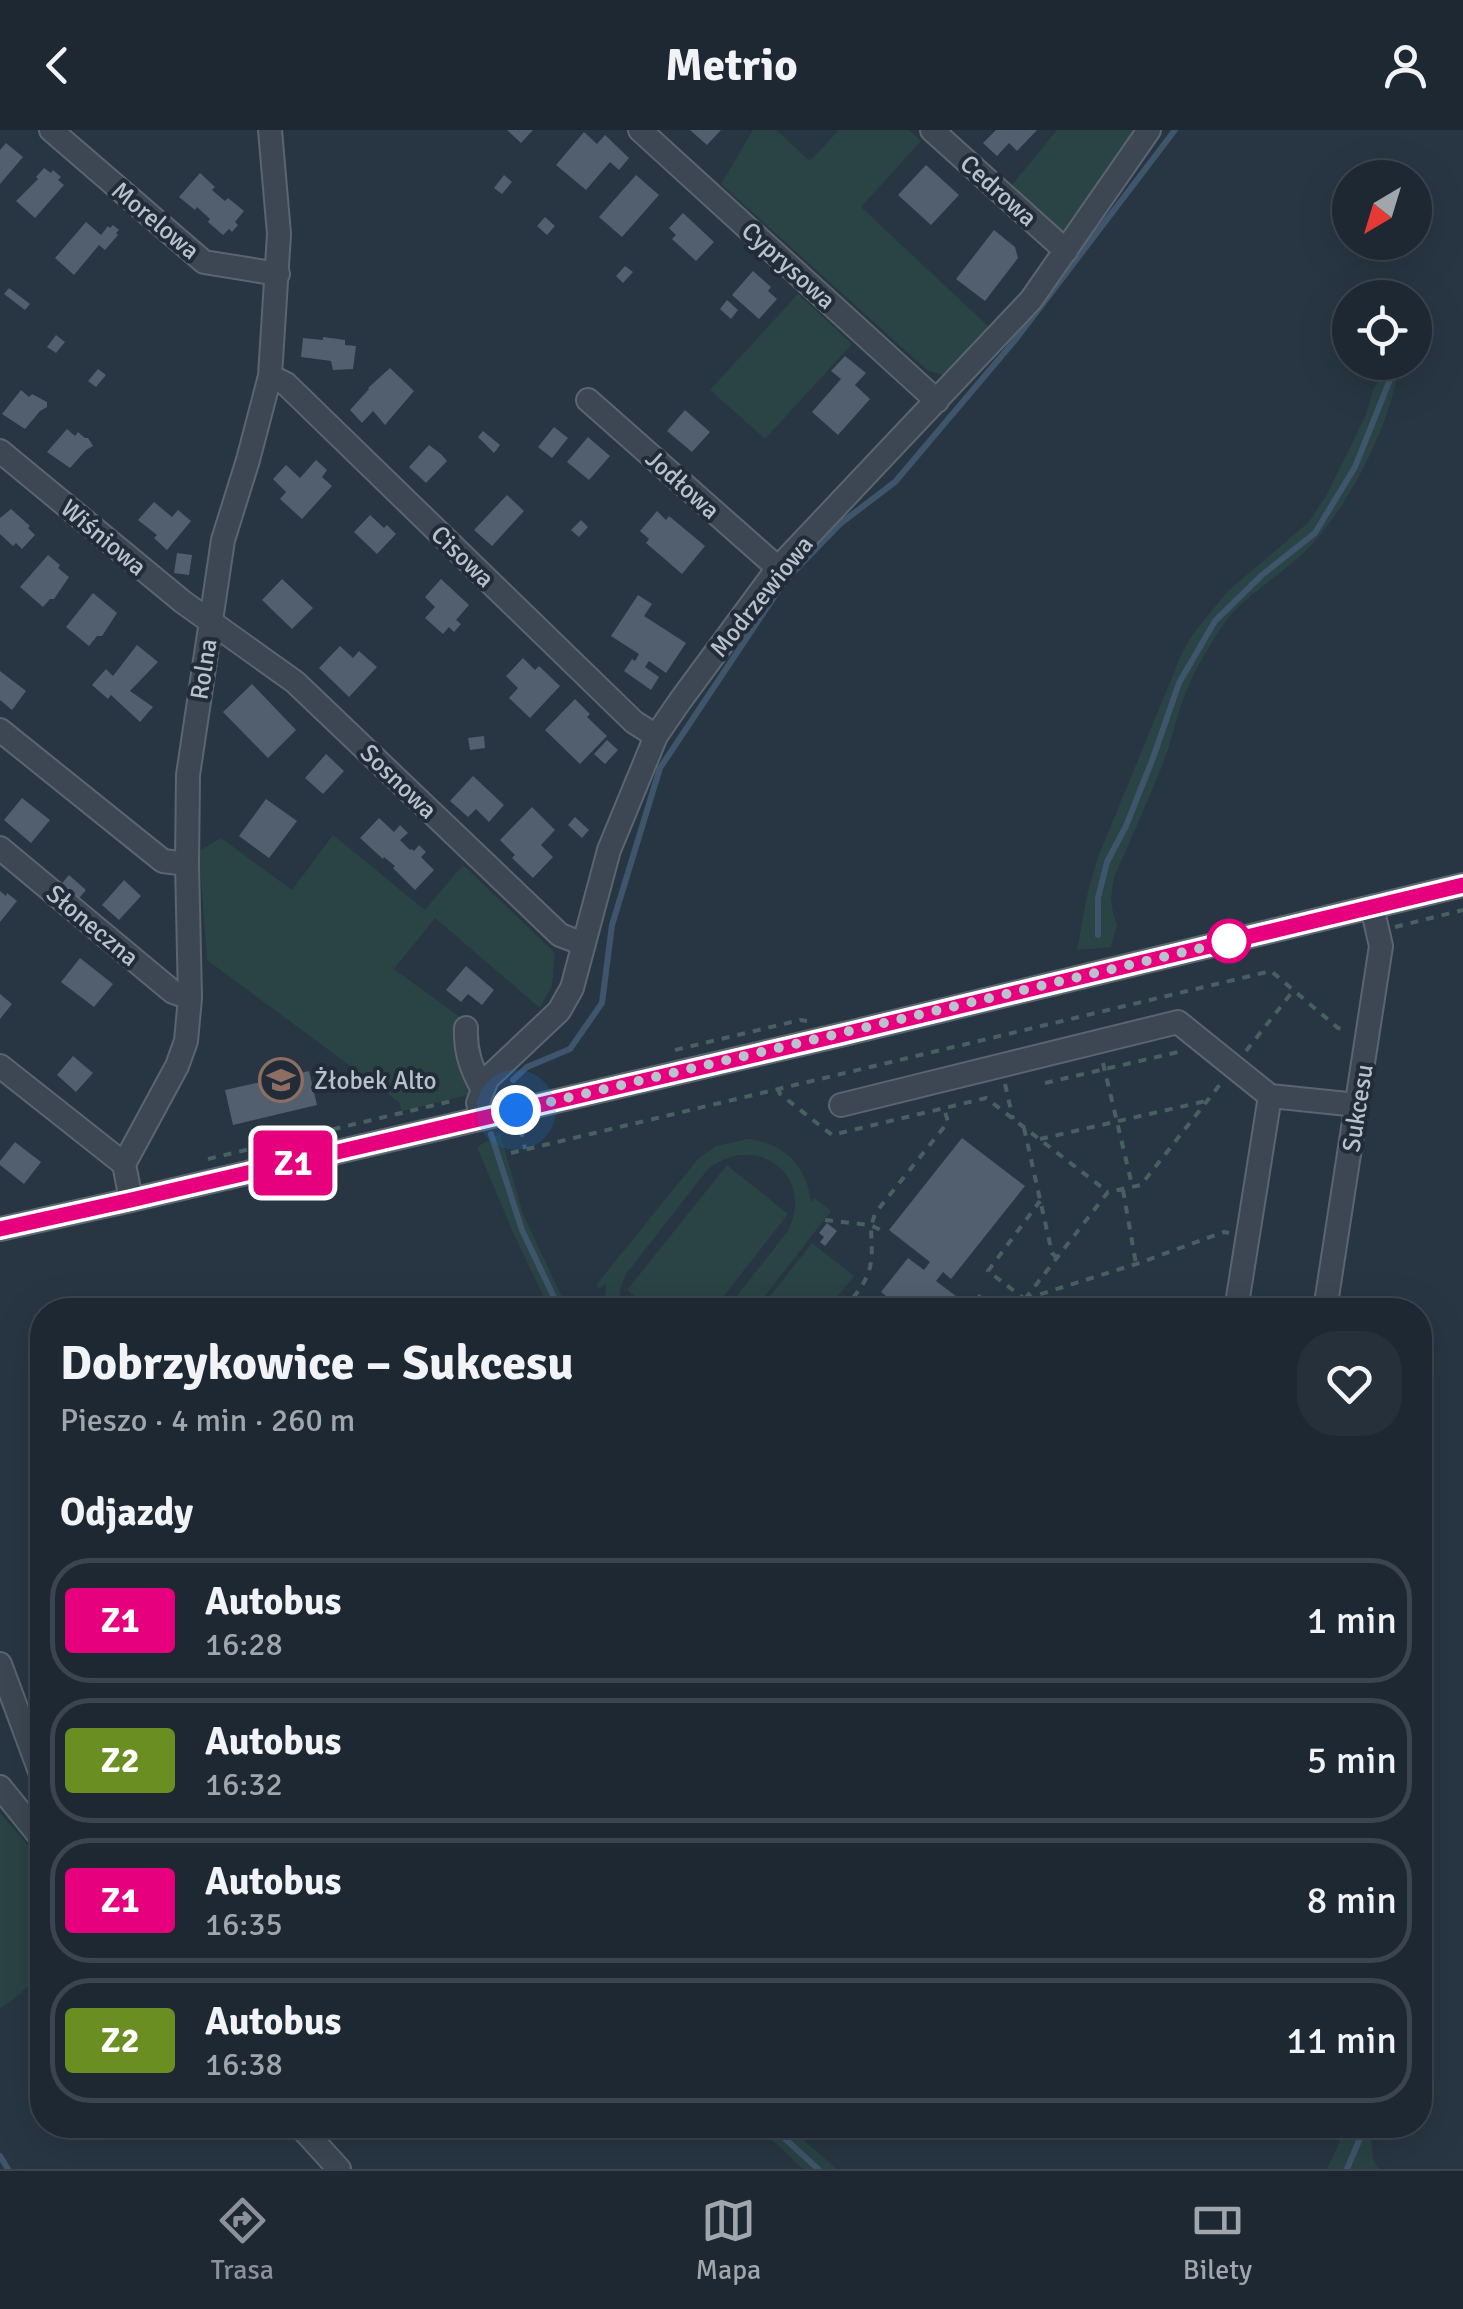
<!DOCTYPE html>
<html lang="pl">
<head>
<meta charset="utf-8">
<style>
	:root { --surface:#1e2832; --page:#26303a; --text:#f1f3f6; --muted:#a1a6ac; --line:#3c444d; --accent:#8c9099 }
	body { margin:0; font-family:Signika,sans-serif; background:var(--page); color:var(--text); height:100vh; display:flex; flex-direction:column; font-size:38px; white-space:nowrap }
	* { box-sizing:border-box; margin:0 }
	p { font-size:32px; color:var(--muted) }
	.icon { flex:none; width:55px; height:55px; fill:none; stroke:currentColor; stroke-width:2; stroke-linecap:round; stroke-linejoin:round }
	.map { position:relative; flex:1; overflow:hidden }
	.details { position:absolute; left:30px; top:1168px; width:1402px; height:840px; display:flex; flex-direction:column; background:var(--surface); border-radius:40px; box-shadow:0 10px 40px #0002,0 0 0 2px var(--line) }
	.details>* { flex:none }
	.badge { padding:0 20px; border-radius:8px; font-size:35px; line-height:65px }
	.needle { width:65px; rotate:218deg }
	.controls { position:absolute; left:1332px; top:30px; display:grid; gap:20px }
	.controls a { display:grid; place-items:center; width:100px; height:100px; border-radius:50%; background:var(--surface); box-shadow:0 10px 40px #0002,0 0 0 2px var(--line); font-size:50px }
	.you { position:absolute; width:50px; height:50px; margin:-25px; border:8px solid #fff; border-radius:50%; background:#1a73e8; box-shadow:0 0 0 15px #1a73e833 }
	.map>.badge { position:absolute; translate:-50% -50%; box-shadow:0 0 0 5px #fff }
	h2 { padding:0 30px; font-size:38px; line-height:90px }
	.round { display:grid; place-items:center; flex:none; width:105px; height:105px; border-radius:40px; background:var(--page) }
	.overview { display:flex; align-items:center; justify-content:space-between; height:170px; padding:0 30px }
	h1 { font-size:48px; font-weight:700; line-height:75px }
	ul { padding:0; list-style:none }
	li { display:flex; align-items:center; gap:30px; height:125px; margin:0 20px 15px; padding:0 10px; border:5px solid var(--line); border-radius:40px }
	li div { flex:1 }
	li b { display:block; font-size:38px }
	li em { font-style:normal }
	li .badge { min-width:110px; font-weight:700; text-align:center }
	header { display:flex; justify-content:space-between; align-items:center; height:130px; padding:0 30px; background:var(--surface); font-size:45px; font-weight:700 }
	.dock { display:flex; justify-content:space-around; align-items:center; height:140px; border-top:2px solid var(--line); background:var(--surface); font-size:28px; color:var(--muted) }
	.dock a { display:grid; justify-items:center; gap:5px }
	.dock .current { color:var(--accent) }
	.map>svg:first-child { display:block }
</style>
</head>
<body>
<header><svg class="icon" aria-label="back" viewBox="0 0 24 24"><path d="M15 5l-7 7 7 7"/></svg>Metrio<svg class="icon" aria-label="person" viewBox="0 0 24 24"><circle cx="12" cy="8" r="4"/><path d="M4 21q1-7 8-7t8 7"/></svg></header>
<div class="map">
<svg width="1463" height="2039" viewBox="0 0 1463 2039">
	<rect width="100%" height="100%" fill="#283643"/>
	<!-- green -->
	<path fill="#2a4344" d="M 753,0 L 776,0 L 810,31 L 839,0 L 909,0 L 921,11 L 861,77 L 991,199 L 947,246 L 928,241 L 721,54 Z
		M 1057,0 L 1137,0 L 1067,103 L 1055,102 L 1010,63 L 1012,55 Z
		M 798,164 L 852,214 L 765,309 L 710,260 Z
		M 1388,239 L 1393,240 L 1397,246 C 1387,302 1344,386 1301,425 C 1276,449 1242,467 1222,496 C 1207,520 1192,544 1183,570 C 1175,592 1171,614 1162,636 C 1147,673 1130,710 1114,748 L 1111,768 L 1113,783 L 1117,795 L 1111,817 L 1077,820 L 1088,761 L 1098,727 L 1182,523 L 1193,504 L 1227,462 L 1309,392 L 1326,366 L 1366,285 L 1373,260 L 1383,243 Z
		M 333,705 L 425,780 L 463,735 L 555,823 L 552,856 L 540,878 L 435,788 L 394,839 L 465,891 L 460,925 L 472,964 L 402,981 L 399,972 L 207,830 L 199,721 L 221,708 L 292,760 Z
		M 500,1003 L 523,1084 L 568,1180 L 550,1180 L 512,1100 L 477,1017 Z
		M 749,1009 C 785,1014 807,1036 811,1072 L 815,1068 L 831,1081 L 754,1180 L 726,1180 L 787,1102 C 817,1047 757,1000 708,1039 L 626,1144 L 620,1160 L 621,1180 L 604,1180 L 606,1153 L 600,1159 L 596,1155 L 698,1029 L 716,1016 Z
		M 727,1035 L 788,1084 L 713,1180 L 652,1180 L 627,1160 Z
		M 812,1113 L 854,1146 L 827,1180 L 759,1180 Z
		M 0,1683 L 42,1731 L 42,1843 L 14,1869 L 0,1878 Z
		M 756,1995 L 786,1995 L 837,2039 L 803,2039 Z
		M 1339,1995 L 1370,1995 L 1373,2030 L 1379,2039 L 1327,2039 L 1340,2011 Z"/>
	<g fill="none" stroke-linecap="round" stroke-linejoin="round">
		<!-- stream -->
		<path stroke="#3e556c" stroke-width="6" d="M 1098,805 L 1098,768 L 1107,732 L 1126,696 L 1153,628 L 1179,553 L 1215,491 L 1262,445 L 1315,403 L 1355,337 L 1391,247
			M 513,950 L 527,937 L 570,919 L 602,873 L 612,795 L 660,638 L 784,452 L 841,393 L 895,352 L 1016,209 L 1175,0
			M 491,1004 L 522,1100 L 560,1180
			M 770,1995 L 818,2039
			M 0,2026 L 8,2039
			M 1347,2039 L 1361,2006 L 1359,1995"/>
	</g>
	<!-- building -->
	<path fill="#515f6e" d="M 507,0 L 533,0 L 521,13 Z
		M 690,0 L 721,0 L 707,15 Z
		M 996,0 L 1037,0 L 1017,21 L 1009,13 L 997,26 L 983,13 Z
		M 584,2 L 597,14 L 605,5 L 629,28 L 619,40 L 610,32 L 586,60 L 556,35 Z
		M 6,13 L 23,27 L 0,54 L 0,20 Z
		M 926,35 L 959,65 L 931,95 L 898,65 Z
		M 44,38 L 51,43 L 53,40 L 61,47 L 58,50 L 64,55 L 35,88 L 16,71 L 38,49 L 36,47 Z
		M 200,43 L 215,57 L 212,60 L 225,71 L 228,68 L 244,81 L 235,92 L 238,95 L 232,102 L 229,99 L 223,105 L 208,92 L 210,89 L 197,77 L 195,80 L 179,67 Z
		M 504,45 L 512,52 L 502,64 L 494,58 Z
		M 636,45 L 659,65 L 622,107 L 599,87 Z
		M 683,83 L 714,112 L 696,131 L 672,109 L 676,105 L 669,98 Z
		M 545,87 L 555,96 L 547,105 L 537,96 Z
		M 86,92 L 101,105 L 108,96 L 110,98 L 113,95 L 119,100 L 116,103 L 118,105 L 105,120 L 99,115 L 74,145 L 55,128 Z
		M 994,100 L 1015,117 L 1018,128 L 985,171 L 956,149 Z
		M 625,136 L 633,142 L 623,153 L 616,146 Z
		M 753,141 L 771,157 L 768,161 L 777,169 L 759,189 L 732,165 Z
		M 9,158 L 30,174 L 25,180 L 4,164 Z
		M 727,170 L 738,180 L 731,189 L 720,179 Z
		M 56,205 L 65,212 L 56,223 L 47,217 Z
		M 323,207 L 345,210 L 345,215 L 356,216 L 353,239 L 333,240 L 331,231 L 301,227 L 303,208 L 323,210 Z
		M 845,226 L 866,243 L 855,255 L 870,269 L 838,305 L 812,282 L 841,249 L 831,241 Z
		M 390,238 L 414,261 L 385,295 L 373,281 L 362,293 L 350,280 L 369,259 L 368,258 Z
		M 98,239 L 106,245 L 96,257 L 88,251 Z
		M 21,260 L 29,267 L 32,264 L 47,272 L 47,277 L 40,281 L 25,299 L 2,284 Z
		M 685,280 L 710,302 L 692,322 L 667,301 Z
		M 554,297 L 568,308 L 552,328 L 538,317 Z
		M 67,299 L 75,306 L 78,302 L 85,308 L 88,308 L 93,316 L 86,320 L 70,338 L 47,322 Z
		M 483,301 L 500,315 L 494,323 L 478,307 Z
		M 588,307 L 610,326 L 589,350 L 567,332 Z
		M 429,315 L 441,324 L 447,331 L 426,353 L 409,337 Z
		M 316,330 L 327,340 L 322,347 L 332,356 L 302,389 L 280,369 L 286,362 L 273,349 L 286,335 L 300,348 Z
		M 507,365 L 524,381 L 492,416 L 474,400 Z
		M 154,372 L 172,387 L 178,380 L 191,391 L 167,420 L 154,408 L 157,405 L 138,390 Z
		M 11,379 L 30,396 L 28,398 L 35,405 L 22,419 L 16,413 L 13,416 L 0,404 L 0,388 Z
		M 657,381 L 666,390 L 669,386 L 705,416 L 682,444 L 646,413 L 649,409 L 640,401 Z
		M 370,385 L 384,398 L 387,395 L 396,404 L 377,424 L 354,402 Z
		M 581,390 L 588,397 L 579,407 L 571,400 Z
		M 177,423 L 192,425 L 189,445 L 174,443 Z
		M 48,425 L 60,435 L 58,438 L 69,447 L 54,469 L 50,469 L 43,477 L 20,457 Z
		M 282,449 L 313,478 L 292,499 L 262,470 Z
		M 441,449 L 469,475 L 456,490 L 461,494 L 454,502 L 449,497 L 443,504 L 425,488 L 435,477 L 425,467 Z
		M 93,463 L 117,483 L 102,506 L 97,506 L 89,516 L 66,497 Z
		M 638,465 L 652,474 L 644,486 L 686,513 L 666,543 L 649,531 L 645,537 L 659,547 L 651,560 L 624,541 L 632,529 L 635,531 L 639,524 L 611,506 Z
		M 137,515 L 158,532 L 130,561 L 153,577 L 140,592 L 111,565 L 108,569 L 92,555 L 106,539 L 113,546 Z
		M 340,516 L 353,528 L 359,521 L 377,537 L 349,567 L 319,538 Z
		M 523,528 L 535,540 L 539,536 L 560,556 L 530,588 L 509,568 L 518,558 L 506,546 Z
		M 0,541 L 26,561 L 12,580 L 0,570 Z
		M 252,554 L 296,600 L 268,628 L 223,582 Z
		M 575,569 L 590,584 L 587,587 L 607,606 L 580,634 L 545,600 Z
		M 484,606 L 485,618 L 470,620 L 468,608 Z
		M 607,610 L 618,620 L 605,634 L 594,624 Z
		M 326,624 L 344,641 L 323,664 L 305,648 Z
		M 473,646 L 504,675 L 489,692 L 476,679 L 468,687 L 450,671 Z
		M 22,668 L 50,690 L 31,713 L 4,690 Z
		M 266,669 L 297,691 L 269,728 L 239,706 Z
		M 532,677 L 555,700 L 541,715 L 553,727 L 533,748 L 512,728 L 515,725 L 500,710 Z
		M 575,687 L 589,700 L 582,708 L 568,695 Z
		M 379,688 L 394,702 L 400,695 L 408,703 L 400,710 L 410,720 L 412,719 L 414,721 L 419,715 L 426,722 L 421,727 L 434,740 L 415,760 L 393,738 L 395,736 L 384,727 L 383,729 L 360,708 Z
		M 69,745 L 86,760 L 76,772 L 58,758 Z
		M 124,750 L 141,766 L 119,790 L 102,775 Z
		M 0,761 L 6,766 L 7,763 L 17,771 L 0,792 Z
		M 80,828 L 113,854 L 94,877 L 61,852 Z
		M 466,836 L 494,860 L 482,875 L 468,864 L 461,872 L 446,860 Z
		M 0,864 L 12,874 L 0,889 Z
		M 73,926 L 93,943 L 76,962 L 57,945 Z
		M 309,941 L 317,975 L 233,995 L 225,960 Z
		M 962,1008 L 1025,1056 L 951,1149 L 943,1142 L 936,1151 L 969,1176 L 979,1164 L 998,1180 L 875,1180 L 883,1170 L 888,1173 L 891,1170 L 881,1162 L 908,1128 L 924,1140 L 930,1132 L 889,1100 Z
		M 15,1012 L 41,1032 L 24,1054 L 0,1035 L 0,1031 Z
		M 827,1093 L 837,1101 L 825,1116 L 820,1112 L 824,1107 L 819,1103 Z"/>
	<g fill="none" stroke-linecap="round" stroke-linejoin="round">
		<!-- minor casing -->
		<g stroke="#5a6570" stroke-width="26">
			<path id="minor" d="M 51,0 L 204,132 L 278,144
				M 640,0 L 937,271
				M 932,0 L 1066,121
				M 270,246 L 286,254 L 634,592 L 656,606
				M 588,270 L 778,438
				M 0,321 L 183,472 L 295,552 L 560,805 L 584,814
				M 0,600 L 163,731 L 187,734
				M 0,718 L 173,862 L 190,868
				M 466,898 C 465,921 471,938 482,958
				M 0,936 L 124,1034
				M 841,975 L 1178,892 L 1270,966
				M 482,988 L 478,973 L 487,949 L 559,881 L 572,858 L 609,720 L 656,606 L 680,571 L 778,438 L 1031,170 L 1149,0
				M 131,1070 L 124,1034 L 177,936 L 186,911 L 190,868 L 187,734 L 188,645 L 223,410 L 248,330 L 270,246 L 279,104 L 270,0
				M 0,1099 L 131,1070 L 840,905 L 1463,755
				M 1236,1180 L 1270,966 L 1357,975
				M 1325,1180 L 1381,816 L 1372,777
				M 0,1534 L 42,1647
				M 0,1657 L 42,1709
				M 299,1995 L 339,2039"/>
		</g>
		<!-- path -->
		<path stroke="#486060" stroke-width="4" stroke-dasharray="8 8" stroke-linecap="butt" d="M 1395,797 L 1463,780
			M 675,920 L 800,890 L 807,891
			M 1246,921 L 1293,861
			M 1103,933 L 1132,1055
			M 1045,953 L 1178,922
			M 1005,954 L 1013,989
			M 778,958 L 780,964 L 832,1005 L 986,968 L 1108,1062
			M 1024,998 L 1052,1123 L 1057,1128
			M 521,999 L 525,1019
			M 1040,1009 L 1206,971
			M 511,1023 L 1271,841 L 1338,898 L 1346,900
			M 208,1029 L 456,970
			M 1123,1060 L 1136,1134
			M 825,1090 L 870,1095 L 883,1101
			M 1025,1169 L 1108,1062 L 1141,1055 L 1222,952
			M 1025,1169 L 1136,1134 L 1224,1102 L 1229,1103
			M 843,1180 C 855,1165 869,1151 871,1131 C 874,1112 867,1101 876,1082 L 948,992 L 944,978
			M 1039,1180 L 988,1141 L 1040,1071"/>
		<!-- minor -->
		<use href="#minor" stroke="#3c4753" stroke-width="22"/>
	</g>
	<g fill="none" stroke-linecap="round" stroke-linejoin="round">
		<!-- line casing -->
		<g stroke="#fff" stroke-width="22">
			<path id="line" d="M 0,1099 L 131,1070 L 840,905 L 1463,755"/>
		</g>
		<!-- line -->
		<use href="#line" stroke="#e6007e" stroke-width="15"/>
		<!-- walk -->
		<path stroke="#b9c2cc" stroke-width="10" stroke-dasharray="0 18" d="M 516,980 L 1235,810 L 1229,811"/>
	</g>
	<!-- icons -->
	<defs>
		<g id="school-ring" transform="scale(2.25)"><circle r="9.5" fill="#212c38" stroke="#8d6e63" stroke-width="1.5"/><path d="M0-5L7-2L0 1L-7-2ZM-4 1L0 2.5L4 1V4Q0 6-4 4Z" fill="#8d6e63"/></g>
	</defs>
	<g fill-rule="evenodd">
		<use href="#school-ring" x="281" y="950"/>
	</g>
	<!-- markers -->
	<circle fill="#fff" stroke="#e6007e" stroke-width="5" cx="1229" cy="811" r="20"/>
	<g text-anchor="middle" stroke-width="8" stroke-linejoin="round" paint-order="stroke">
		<!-- street labels -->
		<g font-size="25" fill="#b9c2cc" stroke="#212c38">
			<text transform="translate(999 60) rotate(42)" y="9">Cedrowa</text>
			<text transform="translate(156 90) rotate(40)" y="9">Morelowa</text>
			<text transform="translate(789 135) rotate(42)" y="9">Cyprysowa</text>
			<text transform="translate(683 354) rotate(42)" y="9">Jodłowa</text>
			<text transform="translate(104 407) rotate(40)" y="9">Wiśniowa</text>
			<text transform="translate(463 426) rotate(44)" y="9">Cisowa</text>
			<text transform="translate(761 466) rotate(-51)" y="9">Modrzewiowa</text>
			<text transform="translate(203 539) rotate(-81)" y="9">Rolna</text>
			<text transform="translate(399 651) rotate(44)" y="9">Sosnowa</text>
			<text transform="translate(93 795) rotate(40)" y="9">Słoneczna</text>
			<text transform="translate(1357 978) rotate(-81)" y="9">Sukcesu</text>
		</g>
		<!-- poi labels -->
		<g font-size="25" fill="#b9c2cc" stroke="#212c38" text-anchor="start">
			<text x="314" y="959">Żłobek Alto</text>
		</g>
	</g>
</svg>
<div class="controls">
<a><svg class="needle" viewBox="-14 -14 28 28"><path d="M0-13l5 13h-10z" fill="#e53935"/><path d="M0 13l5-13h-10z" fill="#a1a6ac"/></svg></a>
<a><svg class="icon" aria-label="locate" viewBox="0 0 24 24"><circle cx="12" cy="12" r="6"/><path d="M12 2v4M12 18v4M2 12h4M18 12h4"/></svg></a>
</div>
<div class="you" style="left:516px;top:980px"></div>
<b class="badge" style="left:293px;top:1033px;background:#e6007e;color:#fff">Z1</b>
<section class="details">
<div class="overview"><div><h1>Dobrzykowice – Sukcesu</h1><p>Pieszo · 4 min · 260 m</p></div><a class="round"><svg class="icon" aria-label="heart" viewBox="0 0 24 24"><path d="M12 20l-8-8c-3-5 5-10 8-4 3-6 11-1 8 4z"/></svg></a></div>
<h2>Odjazdy</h2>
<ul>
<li><span class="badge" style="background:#e6007e;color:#fff">Z1</span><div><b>Autobus</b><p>16:28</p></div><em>1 min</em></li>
<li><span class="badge" style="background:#6b8e23;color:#fff">Z2</span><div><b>Autobus</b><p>16:32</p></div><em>5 min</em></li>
<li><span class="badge" style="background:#e6007e;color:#fff">Z1</span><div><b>Autobus</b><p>16:35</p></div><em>8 min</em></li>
<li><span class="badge" style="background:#6b8e23;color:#fff">Z2</span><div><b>Autobus</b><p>16:38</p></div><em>11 min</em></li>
</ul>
</section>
</div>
<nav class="dock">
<a class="current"><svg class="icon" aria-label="directions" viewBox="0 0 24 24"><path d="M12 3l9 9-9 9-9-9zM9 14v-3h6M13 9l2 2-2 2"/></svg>Trasa</a>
<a><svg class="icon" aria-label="map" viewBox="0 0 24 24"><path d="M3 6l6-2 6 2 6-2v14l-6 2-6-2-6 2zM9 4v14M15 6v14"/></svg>Mapa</a>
<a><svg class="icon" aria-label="tickets" viewBox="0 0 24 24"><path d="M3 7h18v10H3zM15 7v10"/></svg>Bilety</a>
</nav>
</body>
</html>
